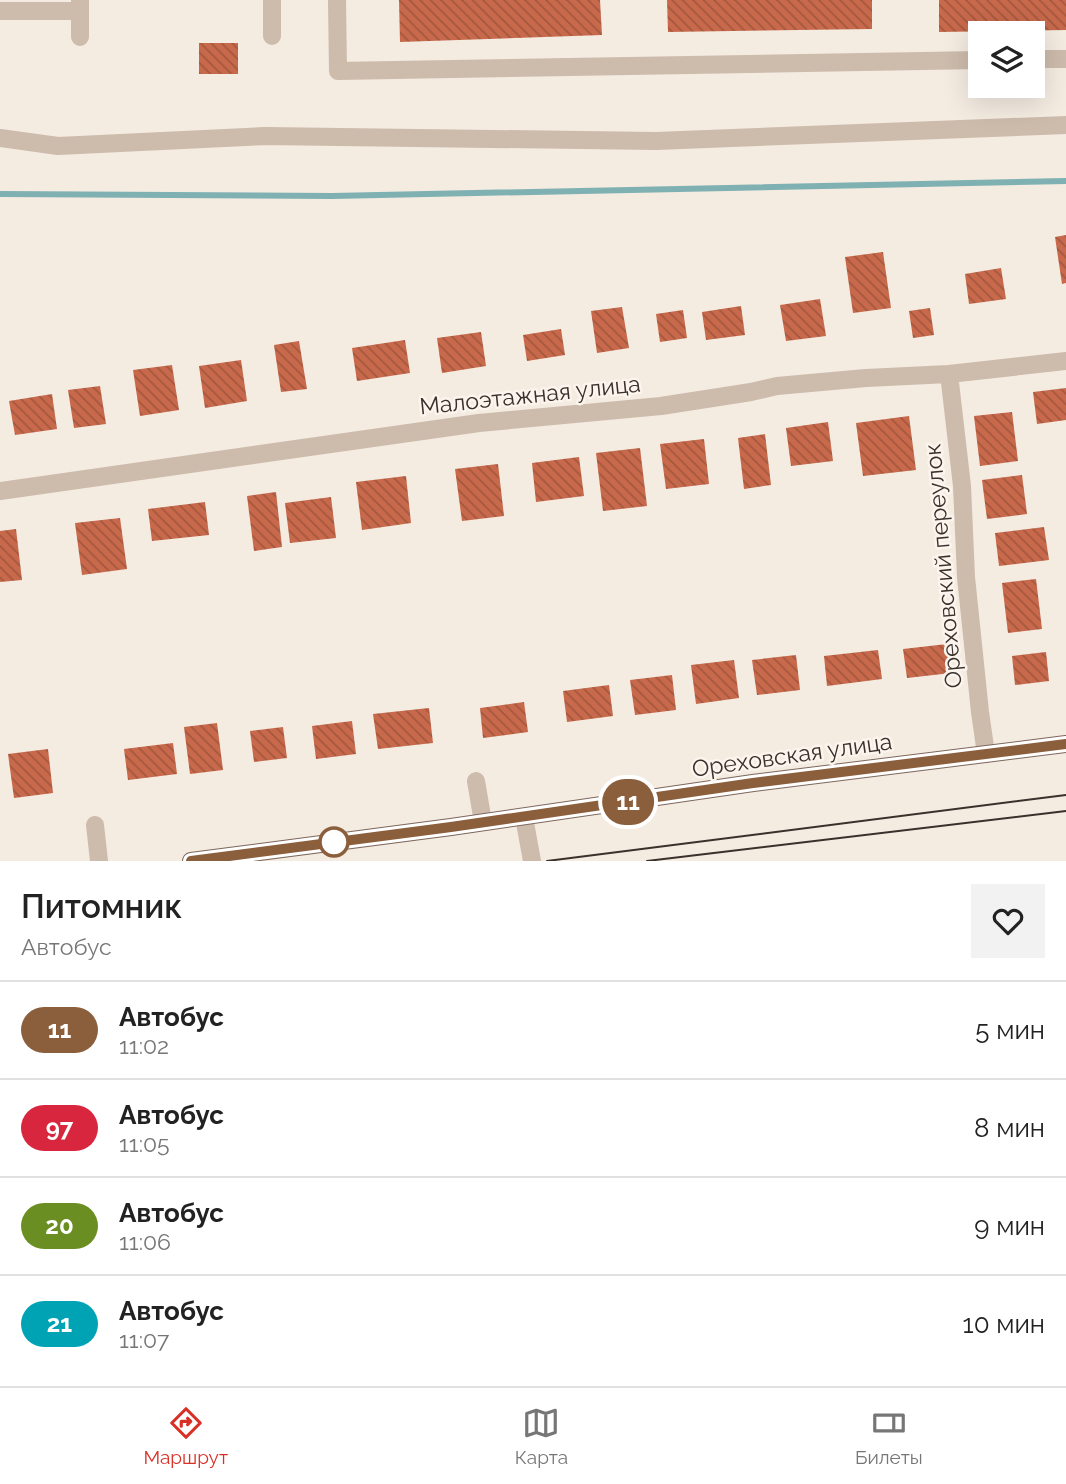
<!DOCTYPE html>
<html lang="ru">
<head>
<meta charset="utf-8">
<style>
	:root { --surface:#fff; --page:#f2f2f2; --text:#222; --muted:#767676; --line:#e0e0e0; --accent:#d93025 }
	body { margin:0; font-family:Raleway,sans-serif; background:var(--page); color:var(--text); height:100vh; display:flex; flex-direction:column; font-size:26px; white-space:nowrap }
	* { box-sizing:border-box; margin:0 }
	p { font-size:23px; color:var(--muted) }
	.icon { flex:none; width:38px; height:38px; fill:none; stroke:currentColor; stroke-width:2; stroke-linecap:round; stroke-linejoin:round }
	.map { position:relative; height:861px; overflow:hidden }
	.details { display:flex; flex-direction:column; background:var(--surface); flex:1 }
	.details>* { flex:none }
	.badge { padding:0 14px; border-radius:23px; font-size:24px; line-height:46px }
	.controls { position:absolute; left:968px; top:21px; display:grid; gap:14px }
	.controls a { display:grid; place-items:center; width:77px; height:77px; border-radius:0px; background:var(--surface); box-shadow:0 7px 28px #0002; font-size:35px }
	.map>.badge { position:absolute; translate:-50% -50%; box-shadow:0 0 0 4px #fff }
	.round { display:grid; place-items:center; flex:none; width:74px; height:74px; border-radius:0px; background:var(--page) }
	.headline { display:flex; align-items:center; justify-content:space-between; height:119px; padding:0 21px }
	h1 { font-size:33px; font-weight:600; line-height:52px }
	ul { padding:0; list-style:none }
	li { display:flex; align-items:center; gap:21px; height:98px; padding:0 21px; border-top:2px solid var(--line) }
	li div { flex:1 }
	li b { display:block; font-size:26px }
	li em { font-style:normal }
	li .badge { min-width:77px; font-weight:700; text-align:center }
	.dock { display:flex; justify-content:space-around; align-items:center; height:98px; border-top:2px solid var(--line); background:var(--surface); font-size:19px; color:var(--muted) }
	.dock a { display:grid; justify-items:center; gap:4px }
	.dock .on { color:var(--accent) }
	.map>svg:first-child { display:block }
</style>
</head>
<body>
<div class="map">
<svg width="1066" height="861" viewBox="0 0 1066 861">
	<defs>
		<pattern id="building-back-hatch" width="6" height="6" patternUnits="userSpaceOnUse" patternTransform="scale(1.75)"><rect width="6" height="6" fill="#c8694b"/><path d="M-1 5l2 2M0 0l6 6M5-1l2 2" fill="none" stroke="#a4573f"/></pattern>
	</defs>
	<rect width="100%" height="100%" fill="#f4ebe1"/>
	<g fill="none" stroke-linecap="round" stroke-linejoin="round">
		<!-- stream -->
		<path stroke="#7fb0b2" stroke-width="6" d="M 0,194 L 332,196 L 1066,181"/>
	</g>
	<!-- building -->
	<path fill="url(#building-back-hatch)" d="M 399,0 L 600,0 L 602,35 L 400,42 Z
		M 667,0 L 872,0 L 872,29 L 668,32 Z
		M 939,0 L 1066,0 L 1066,30 L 939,32 Z
		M 199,43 L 238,43 L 238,74 L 199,74 Z
		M 1066,235 L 1066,283 L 1062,284 L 1055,237 Z
		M 883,252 L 891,308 L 853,313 L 845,257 Z
		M 1001,268 L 1006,299 L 969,304 L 965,274 Z
		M 820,299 L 826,336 L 786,341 L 780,305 Z
		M 741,306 L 745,335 L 706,340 L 702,312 Z
		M 622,307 L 629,348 L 597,353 L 591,311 Z
		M 930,308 L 934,335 L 913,338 L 909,311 Z
		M 683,310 L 687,338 L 660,342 L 656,314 Z
		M 561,329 L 565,355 L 527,361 L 523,335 Z
		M 481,332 L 486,366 L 442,373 L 437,338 Z
		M 405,340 L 410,373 L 357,381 L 352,348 Z
		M 299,341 L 307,389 L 281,392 L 274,345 Z
		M 241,360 L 247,401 L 205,408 L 199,366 Z
		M 172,365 L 179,410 L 140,416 L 133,370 Z
		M 100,386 L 106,424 L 74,428 L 68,390 Z
		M 1066,388 L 1066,420 L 1037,424 L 1033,392 Z
		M 52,394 L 57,429 L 15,435 L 9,401 Z
		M 1012,412 L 1018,461 L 980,466 L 974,416 Z
		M 909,416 L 916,470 L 863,476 L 856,423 Z
		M 828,422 L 833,461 L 791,466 L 786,428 Z
		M 765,434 L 771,485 L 744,489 L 738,438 Z
		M 704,439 L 709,484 L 666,489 L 660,444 Z
		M 640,448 L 647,506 L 603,511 L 596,453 Z
		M 579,457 L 584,496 L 536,502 L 532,463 Z
		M 498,464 L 504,516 L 462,521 L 455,469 Z
		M 1022,475 L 1027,514 L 987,519 L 982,480 Z
		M 406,476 L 411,523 L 362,530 L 356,482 Z
		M 276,492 L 282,547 L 254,551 L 247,496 Z
		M 331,497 L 336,538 L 290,543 L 285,503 Z
		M 205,502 L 209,535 L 152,541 L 148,509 Z
		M 120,518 L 127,569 L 82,575 L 75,523 Z
		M 1044,527 L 1049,560 L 999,566 L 995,533 Z
		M 16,529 L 22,580 L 0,582 L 0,531 Z
		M 1036,579 L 1042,629 L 1008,633 L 1002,583 Z
		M 947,644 L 951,673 L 907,678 L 903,649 Z
		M 878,650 L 882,679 L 827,686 L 824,656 Z
		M 1046,652 L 1049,681 L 1015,685 L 1012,656 Z
		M 796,655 L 800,690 L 757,695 L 752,660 Z
		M 734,660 L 739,698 L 696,704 L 691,665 Z
		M 672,675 L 676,710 L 635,715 L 630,680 Z
		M 609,685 L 613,716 L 567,722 L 563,691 Z
		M 524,702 L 528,732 L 483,738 L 480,708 Z
		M 429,708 L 433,743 L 378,749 L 373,714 Z
		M 352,721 L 356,754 L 316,759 L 312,726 Z
		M 217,723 L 223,770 L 190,774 L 184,727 Z
		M 283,727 L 287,758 L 254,762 L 250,731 Z
		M 173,743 L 177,774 L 128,780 L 124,749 Z
		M 48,749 L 53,793 L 14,798 L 8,754 Z"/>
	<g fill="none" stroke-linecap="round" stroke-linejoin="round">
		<!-- minor -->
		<path stroke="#cdbbac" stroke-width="18" d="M 272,0 L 272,36
			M 337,0 L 338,71 L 980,60
			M 80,2 L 80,37
			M 0,11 L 80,11
			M 1032,59 L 1066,59
			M 0,138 L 58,146 L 265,136 L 656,141 L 1066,125
			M 949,374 L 962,486 L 966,577 L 980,712 L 986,754
			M 0,491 L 479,423 L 661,406 L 751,392 L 777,386 L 866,378 L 949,374 L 1066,361
			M 476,781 L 483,822
			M 524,817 L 532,861
			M 95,825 L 99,861"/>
		<!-- major -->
		<path stroke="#7d675c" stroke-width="18" d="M 191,861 L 451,827 L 753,783 L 1066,744"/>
		<!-- tram -->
		<path stroke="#3b302b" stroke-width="2" d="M 547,861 L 1066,795
			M 647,861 L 1066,811"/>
	</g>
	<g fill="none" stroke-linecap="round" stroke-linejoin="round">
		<!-- line casing -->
		<g stroke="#fff" stroke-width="16">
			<path id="line" d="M 191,861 L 451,827 L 753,783 L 1066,744"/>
		</g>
		<!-- line -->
		<use href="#line" stroke="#8b5e3c" stroke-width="10"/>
	</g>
	<!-- markers -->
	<circle fill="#fff" stroke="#8b5e3c" stroke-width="3.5" cx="334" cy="842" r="14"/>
	<g text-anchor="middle" stroke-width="5" stroke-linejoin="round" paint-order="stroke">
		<!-- street labels -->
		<g font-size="23" fill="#3b302b" stroke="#fbf5ee">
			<text transform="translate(530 395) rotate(-6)" y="8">Малоэтажная улица</text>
			<text transform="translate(943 566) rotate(-95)" y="8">Ореховский переулок</text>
			<text transform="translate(792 755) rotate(-8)" y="8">Ореховская улица</text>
		</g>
	</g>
</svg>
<div class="controls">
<a><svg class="icon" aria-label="layers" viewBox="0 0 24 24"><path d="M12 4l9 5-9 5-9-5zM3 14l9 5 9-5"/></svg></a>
</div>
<b class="badge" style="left:628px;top:802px;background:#8b5e3c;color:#fff">11</b>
</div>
<section class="details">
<div class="headline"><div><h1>Питомник</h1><p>Автобус</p></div><a class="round"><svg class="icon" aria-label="heart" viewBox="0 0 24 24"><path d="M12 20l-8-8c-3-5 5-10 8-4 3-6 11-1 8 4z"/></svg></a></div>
<ul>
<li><span class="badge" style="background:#8b5e3c;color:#fff">11</span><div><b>Автобус</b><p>11:02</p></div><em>5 мин</em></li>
<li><span class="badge" style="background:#d7263d;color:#fff">97</span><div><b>Автобус</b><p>11:05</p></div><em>8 мин</em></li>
<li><span class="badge" style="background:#6b8e23;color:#fff">20</span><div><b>Автобус</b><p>11:06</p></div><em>9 мин</em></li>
<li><span class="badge" style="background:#00a3b4;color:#fff">21</span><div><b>Автобус</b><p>11:07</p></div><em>10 мин</em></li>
</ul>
</section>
<nav class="dock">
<a class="on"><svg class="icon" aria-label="directions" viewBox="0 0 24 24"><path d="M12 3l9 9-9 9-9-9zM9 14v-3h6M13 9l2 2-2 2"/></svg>Маршрут</a>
<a><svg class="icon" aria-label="map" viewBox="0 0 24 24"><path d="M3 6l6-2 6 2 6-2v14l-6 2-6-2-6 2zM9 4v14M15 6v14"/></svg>Карта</a>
<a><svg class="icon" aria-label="tickets" viewBox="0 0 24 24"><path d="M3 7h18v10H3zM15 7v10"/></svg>Билеты</a>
</nav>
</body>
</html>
